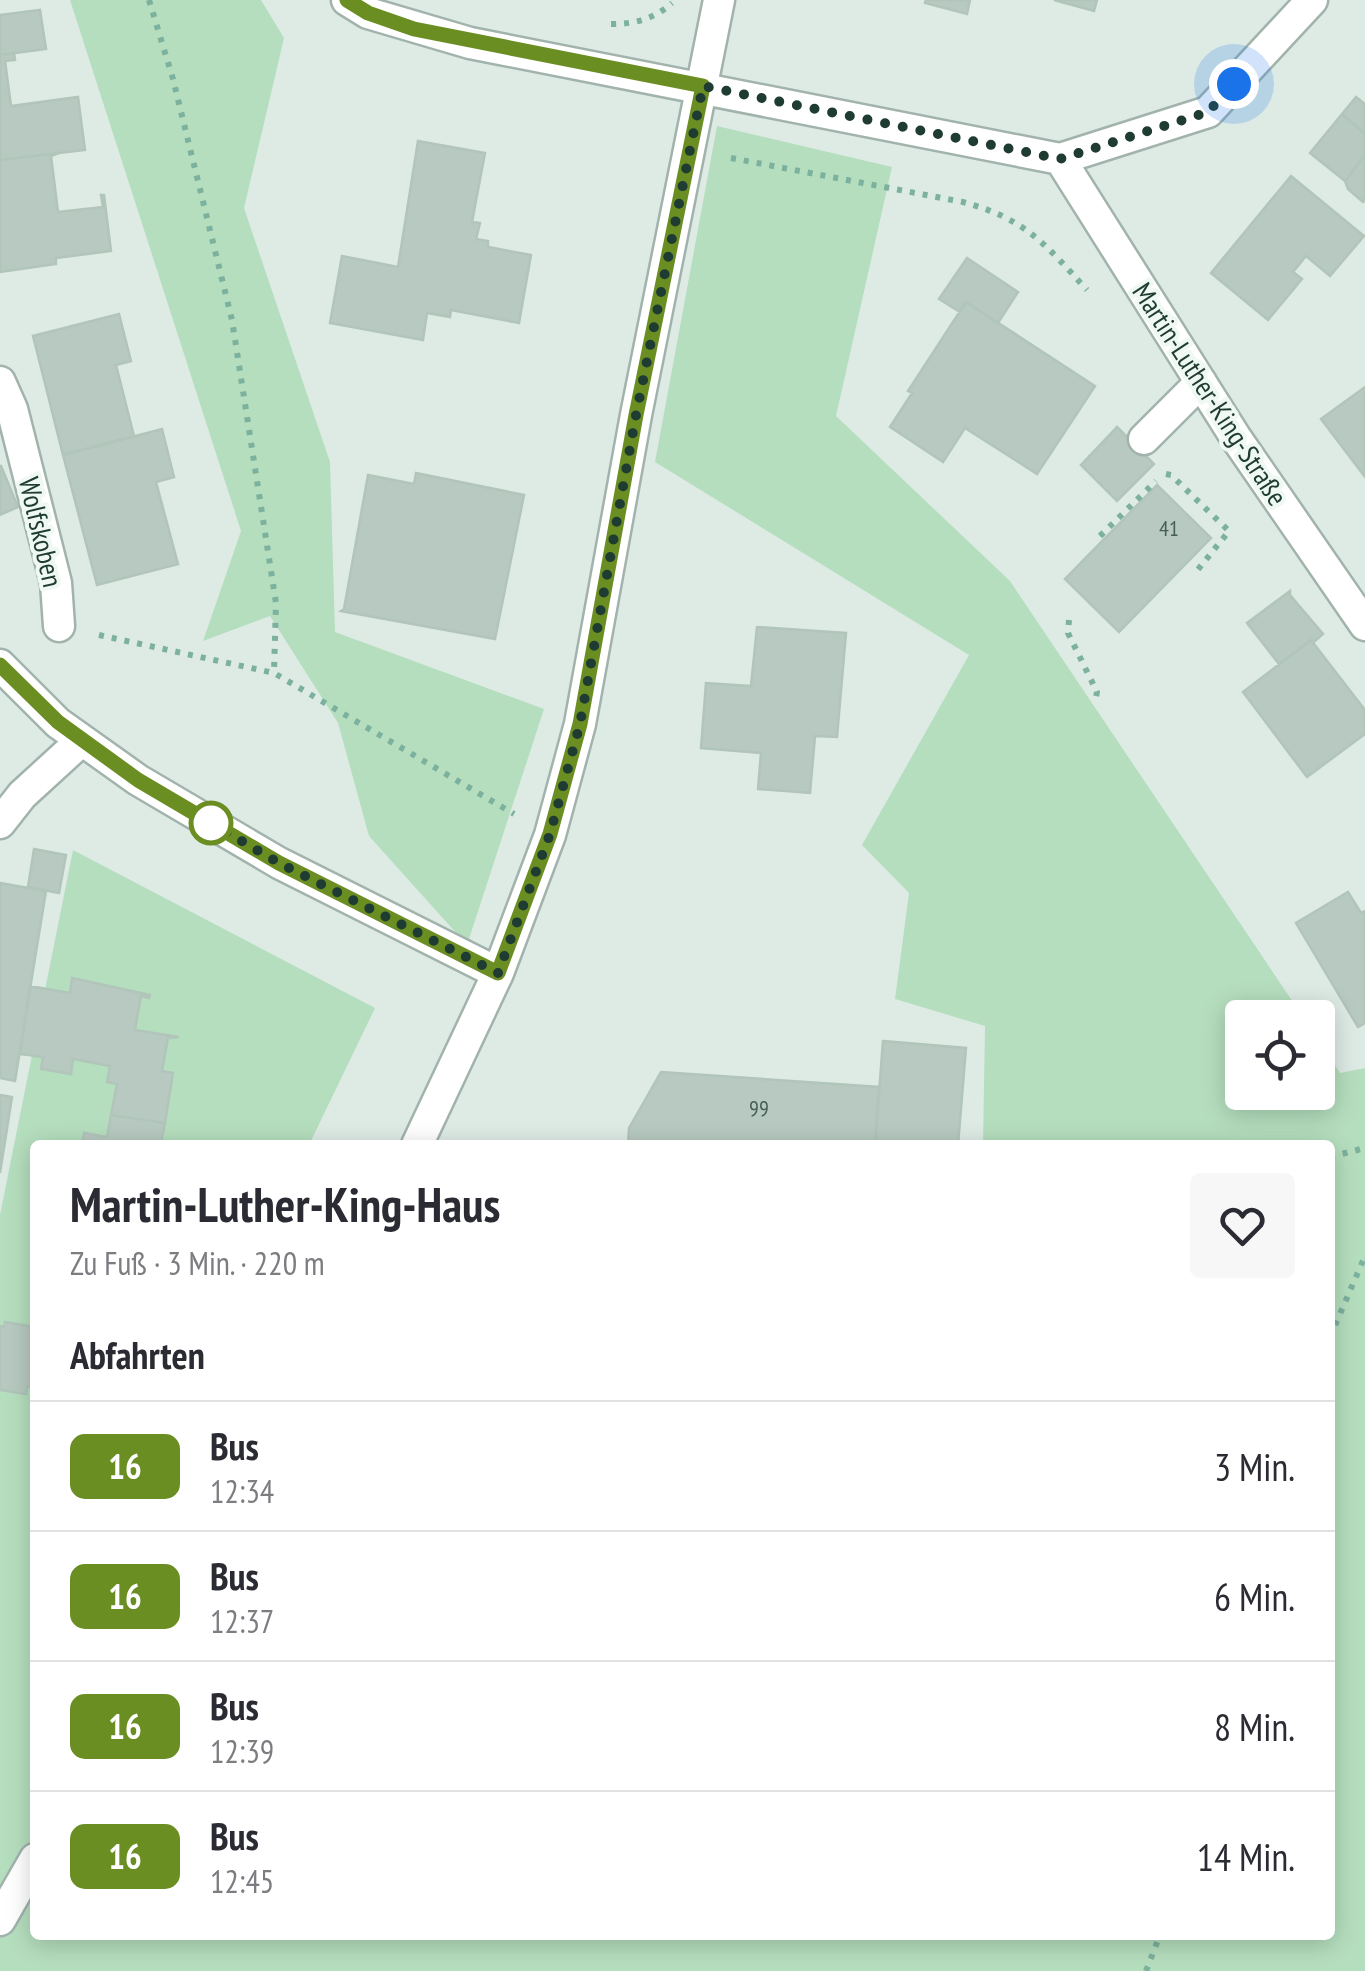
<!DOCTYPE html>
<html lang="de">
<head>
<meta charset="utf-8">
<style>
	:root { --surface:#fff; --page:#f7f7f7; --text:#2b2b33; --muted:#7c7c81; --line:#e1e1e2 }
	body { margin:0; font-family:"PT Sans Narrow",sans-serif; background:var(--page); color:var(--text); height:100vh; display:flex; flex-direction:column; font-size:38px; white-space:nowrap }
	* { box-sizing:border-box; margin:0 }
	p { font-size:32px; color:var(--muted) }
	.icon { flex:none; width:55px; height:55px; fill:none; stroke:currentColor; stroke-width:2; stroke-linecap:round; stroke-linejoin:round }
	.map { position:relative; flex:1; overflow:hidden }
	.details { position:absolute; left:30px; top:1140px; width:1305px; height:800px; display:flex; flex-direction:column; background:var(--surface); border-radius:10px; box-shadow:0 5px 25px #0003 }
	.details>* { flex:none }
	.badge { padding:0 20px; border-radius:15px; font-size:35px; line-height:65px }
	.fabs { position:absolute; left:1225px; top:1000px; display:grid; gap:20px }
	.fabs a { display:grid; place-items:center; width:110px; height:110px; border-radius:10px; background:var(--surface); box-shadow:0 5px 25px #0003; font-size:50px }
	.you { position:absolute; width:50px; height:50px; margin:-25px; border:8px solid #fff; border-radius:50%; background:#1a73e8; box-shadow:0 0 0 15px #1a73e833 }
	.map>.badge { position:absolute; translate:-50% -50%; box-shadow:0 0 0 5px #fff }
	h2 { padding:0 40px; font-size:38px; line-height:90px }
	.round { display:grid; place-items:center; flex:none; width:105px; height:105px; border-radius:10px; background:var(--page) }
	.summary { display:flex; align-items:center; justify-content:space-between; height:170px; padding:0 40px }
	h1 { font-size:48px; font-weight:600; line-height:75px }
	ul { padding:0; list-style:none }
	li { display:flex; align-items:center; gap:30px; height:130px; padding:0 40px; border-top:2px solid var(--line) }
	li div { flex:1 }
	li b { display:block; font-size:38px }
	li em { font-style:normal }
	li .badge { min-width:110px; font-weight:700; text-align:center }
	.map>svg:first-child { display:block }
</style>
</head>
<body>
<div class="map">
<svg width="1365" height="1971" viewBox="0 0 1365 1971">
	<rect width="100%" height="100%" fill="#deebe5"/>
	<!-- green -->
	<path fill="#b5debe" d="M 70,0 L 261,0 L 284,38 L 244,208 L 330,462 L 335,632 L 544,709 L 467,945 L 369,836 L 338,723 L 270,616 L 203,641 L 241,531 Z
		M 717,126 L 892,167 L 836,416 L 1010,581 L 1303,1017 L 1242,1018 L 1242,1092 L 1318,1092 L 1318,1039 L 1340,1073 L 1365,1068 L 1365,1971 L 0,1971 L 0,1215 L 73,850 L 375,1008 L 309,1145 L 35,1145 L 35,1935 L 1330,1935 L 1330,1145 L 983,1145 L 985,1026 L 895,999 L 909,893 L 862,845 L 969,655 L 655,462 Z"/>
	<!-- building -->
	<path fill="#b7c9c0" stroke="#b1c5bb" stroke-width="2.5" d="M 926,0 L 970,0 L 967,14 L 925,3 Z
		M 1054,0 L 1097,0 L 1094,11 Z
		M 40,10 L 46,49 L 0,55 L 0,15 Z
		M 14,53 L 15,60 L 5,61 L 11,106 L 78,97 L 85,150 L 0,160 L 0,55 Z
		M 1356,97 L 1365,104 L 1365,134 L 1342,114 Z
		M 1342,114 L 1365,134 L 1365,155 L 1345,181 L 1310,153 Z
		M 418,141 L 485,153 L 472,222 L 480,223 L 476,239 L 488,241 L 488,247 L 531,255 L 519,323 L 451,310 L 450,317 L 427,313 L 423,340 L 330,323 L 342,256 L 398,267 Z
		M 59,153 L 51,156 L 58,212 L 103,207 L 101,195 L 104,195 L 111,251 L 56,258 L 56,264 L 0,272 L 0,160 Z
		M 1365,155 L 1365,200 L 1363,202 L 1348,189 L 1345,181 Z
		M 1291,176 L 1364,236 L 1330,276 L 1306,256 L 1293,272 L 1302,279 L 1268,320 L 1211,273 Z
		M 967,258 L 1018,292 L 998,323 L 966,302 L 960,312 L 939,299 Z
		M 966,302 L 1095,386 L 1037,474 L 965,428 L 943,462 L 890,427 L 912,393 L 908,391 Z
		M 119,314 L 131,361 L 116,365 L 134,436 L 63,455 L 33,336 Z
		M 1365,387 L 1365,477 L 1321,419 Z
		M 1117,427 L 1154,464 L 1117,501 L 1081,465 Z
		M 162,429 L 174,477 L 156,482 L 178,564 L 97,585 L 63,455 Z
		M 1,466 L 18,507 L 0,515 L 0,466 Z
		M 416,473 L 524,495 L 495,639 L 341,611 L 344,609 L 368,475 L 414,484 Z
		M 1157,485 L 1211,538 L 1119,632 L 1065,579 Z
		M 1290,591 L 1290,595 L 1323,634 L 1314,642 L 1311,640 L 1279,664 L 1247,623 Z
		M 757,627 L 846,633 L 837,737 L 815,736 L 810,793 L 758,789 L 761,753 L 701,748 L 706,683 L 751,686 Z
		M 1311,640 L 1365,710 L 1365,734 L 1307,777 L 1243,692 Z
		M 34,849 L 66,855 L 59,893 L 28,887 Z
		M 0,883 L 46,891 L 15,1081 L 0,1078 Z
		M 1348,892 L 1361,913 L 1365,911 L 1365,1023 L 1358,1027 L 1296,923 Z
		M 72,978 L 150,995 L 149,998 L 141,996 L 135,1030 L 179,1037 L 168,1038 L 162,1071 L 173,1073 L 165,1123 L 111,1115 L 117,1084 L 107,1082 L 110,1066 L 73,1059 L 71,1074 L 41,1069 L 43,1057 L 20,1054 L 30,986 L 70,993 Z
		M 883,1041 L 966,1048 L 958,1145 L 875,1145 Z
		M 661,1072 L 879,1087 L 875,1145 L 628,1145 L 629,1128 Z
		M 0,1095 L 12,1097 L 0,1173 Z
		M 111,1115 L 165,1123 L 161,1143 L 169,1145 L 82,1145 L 84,1133 L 107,1137 Z
		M 5,1322 L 35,1327 L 35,1388 L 27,1386 L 26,1394 L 0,1390 L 0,1326 L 4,1327 Z"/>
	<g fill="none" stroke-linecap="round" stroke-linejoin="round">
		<!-- minor casing -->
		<g stroke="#a1b3ac" stroke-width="35">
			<path id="minor" d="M 347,0 L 368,13 L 470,43 L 1060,159 L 1208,112 L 1312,0
				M 1060,159 L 1236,438 L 1365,625
				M 0,382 L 12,409 L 56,583 L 59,626
				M 1144,439 L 1201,382
				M 0,665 L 58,723 L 138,780 L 279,863 L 498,973
				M 0,823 L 22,795 L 81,741
				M 417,1145 L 498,973 L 550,835 L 580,724 L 636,415 L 719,0
				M 0,1920 L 35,1859"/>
		</g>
		<!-- path -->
		<path stroke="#7cb19e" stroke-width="6" stroke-dasharray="5 8" stroke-linecap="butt" d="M 149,0 L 173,79 L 232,320 L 276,603 L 274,673
			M 611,24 C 635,24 654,19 672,3
			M 731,158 L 963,202 C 1026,219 1045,244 1087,290
			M 1166,474 L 1171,475 L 1229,531 L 1196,572
			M 1100,536 L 1156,481
			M 1069,620 L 1068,633 L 1097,692 L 1096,697
			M 99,635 L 274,673 L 514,814
			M 1330,1157 L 1365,1148
			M 1330,1337 L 1365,1256
			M 1146,1971 L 1160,1935"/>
		<!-- minor -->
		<use href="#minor" stroke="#fff" stroke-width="30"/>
	</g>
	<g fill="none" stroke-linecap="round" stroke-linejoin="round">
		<!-- line casing -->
		<g stroke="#fff" stroke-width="22">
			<path id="line" d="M 0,665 L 58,722 L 138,780 L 279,863 L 498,973 L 550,834 L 580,724 L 636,415 L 703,86 L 414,29 L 368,13 L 347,0"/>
		</g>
		<!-- line -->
		<use href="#line" stroke="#6b8e23" stroke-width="15"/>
		<!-- walk -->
		<path stroke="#1f3c32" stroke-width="10" stroke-dasharray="0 18" d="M 211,823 L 279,863 L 498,973 L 550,834 L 580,724 L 636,415 L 703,86 L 1060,159 L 1208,112 L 1234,84"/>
	</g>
	<!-- markers -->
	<circle fill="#fff" stroke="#6b8e23" stroke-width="5" cx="211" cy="823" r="20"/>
	<g text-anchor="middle" stroke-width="8" stroke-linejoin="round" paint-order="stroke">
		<!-- number labels -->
		<g font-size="22" fill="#455f56">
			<text x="1169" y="536">41</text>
			<text x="759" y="1116">99</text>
		</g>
		<!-- street labels -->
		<g font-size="28" fill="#1f3c32" stroke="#eff8f3">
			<text transform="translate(1210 394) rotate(57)" y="10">Martin-Luther-King-Straße</text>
			<text transform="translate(41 532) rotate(77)" y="10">Wolfskoben</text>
		</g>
	</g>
</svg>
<div class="fabs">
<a><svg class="icon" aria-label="locate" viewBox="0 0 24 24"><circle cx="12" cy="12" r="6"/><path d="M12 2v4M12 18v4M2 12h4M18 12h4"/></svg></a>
</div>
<div class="you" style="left:1234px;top:84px"></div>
<section class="details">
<div class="summary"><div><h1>Martin-Luther-King-Haus</h1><p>Zu Fuß · 3 Min. · 220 m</p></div><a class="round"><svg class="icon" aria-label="heart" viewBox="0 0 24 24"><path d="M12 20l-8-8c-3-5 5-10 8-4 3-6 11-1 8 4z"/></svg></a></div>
<h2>Abfahrten</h2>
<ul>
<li><span class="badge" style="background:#6b8e23;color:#fff">16</span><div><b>Bus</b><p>12:34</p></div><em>3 Min.</em></li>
<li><span class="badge" style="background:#6b8e23;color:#fff">16</span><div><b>Bus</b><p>12:37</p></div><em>6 Min.</em></li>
<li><span class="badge" style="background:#6b8e23;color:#fff">16</span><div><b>Bus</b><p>12:39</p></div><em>8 Min.</em></li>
<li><span class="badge" style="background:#6b8e23;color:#fff">16</span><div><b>Bus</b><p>12:45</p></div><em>14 Min.</em></li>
</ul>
</section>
</div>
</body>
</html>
